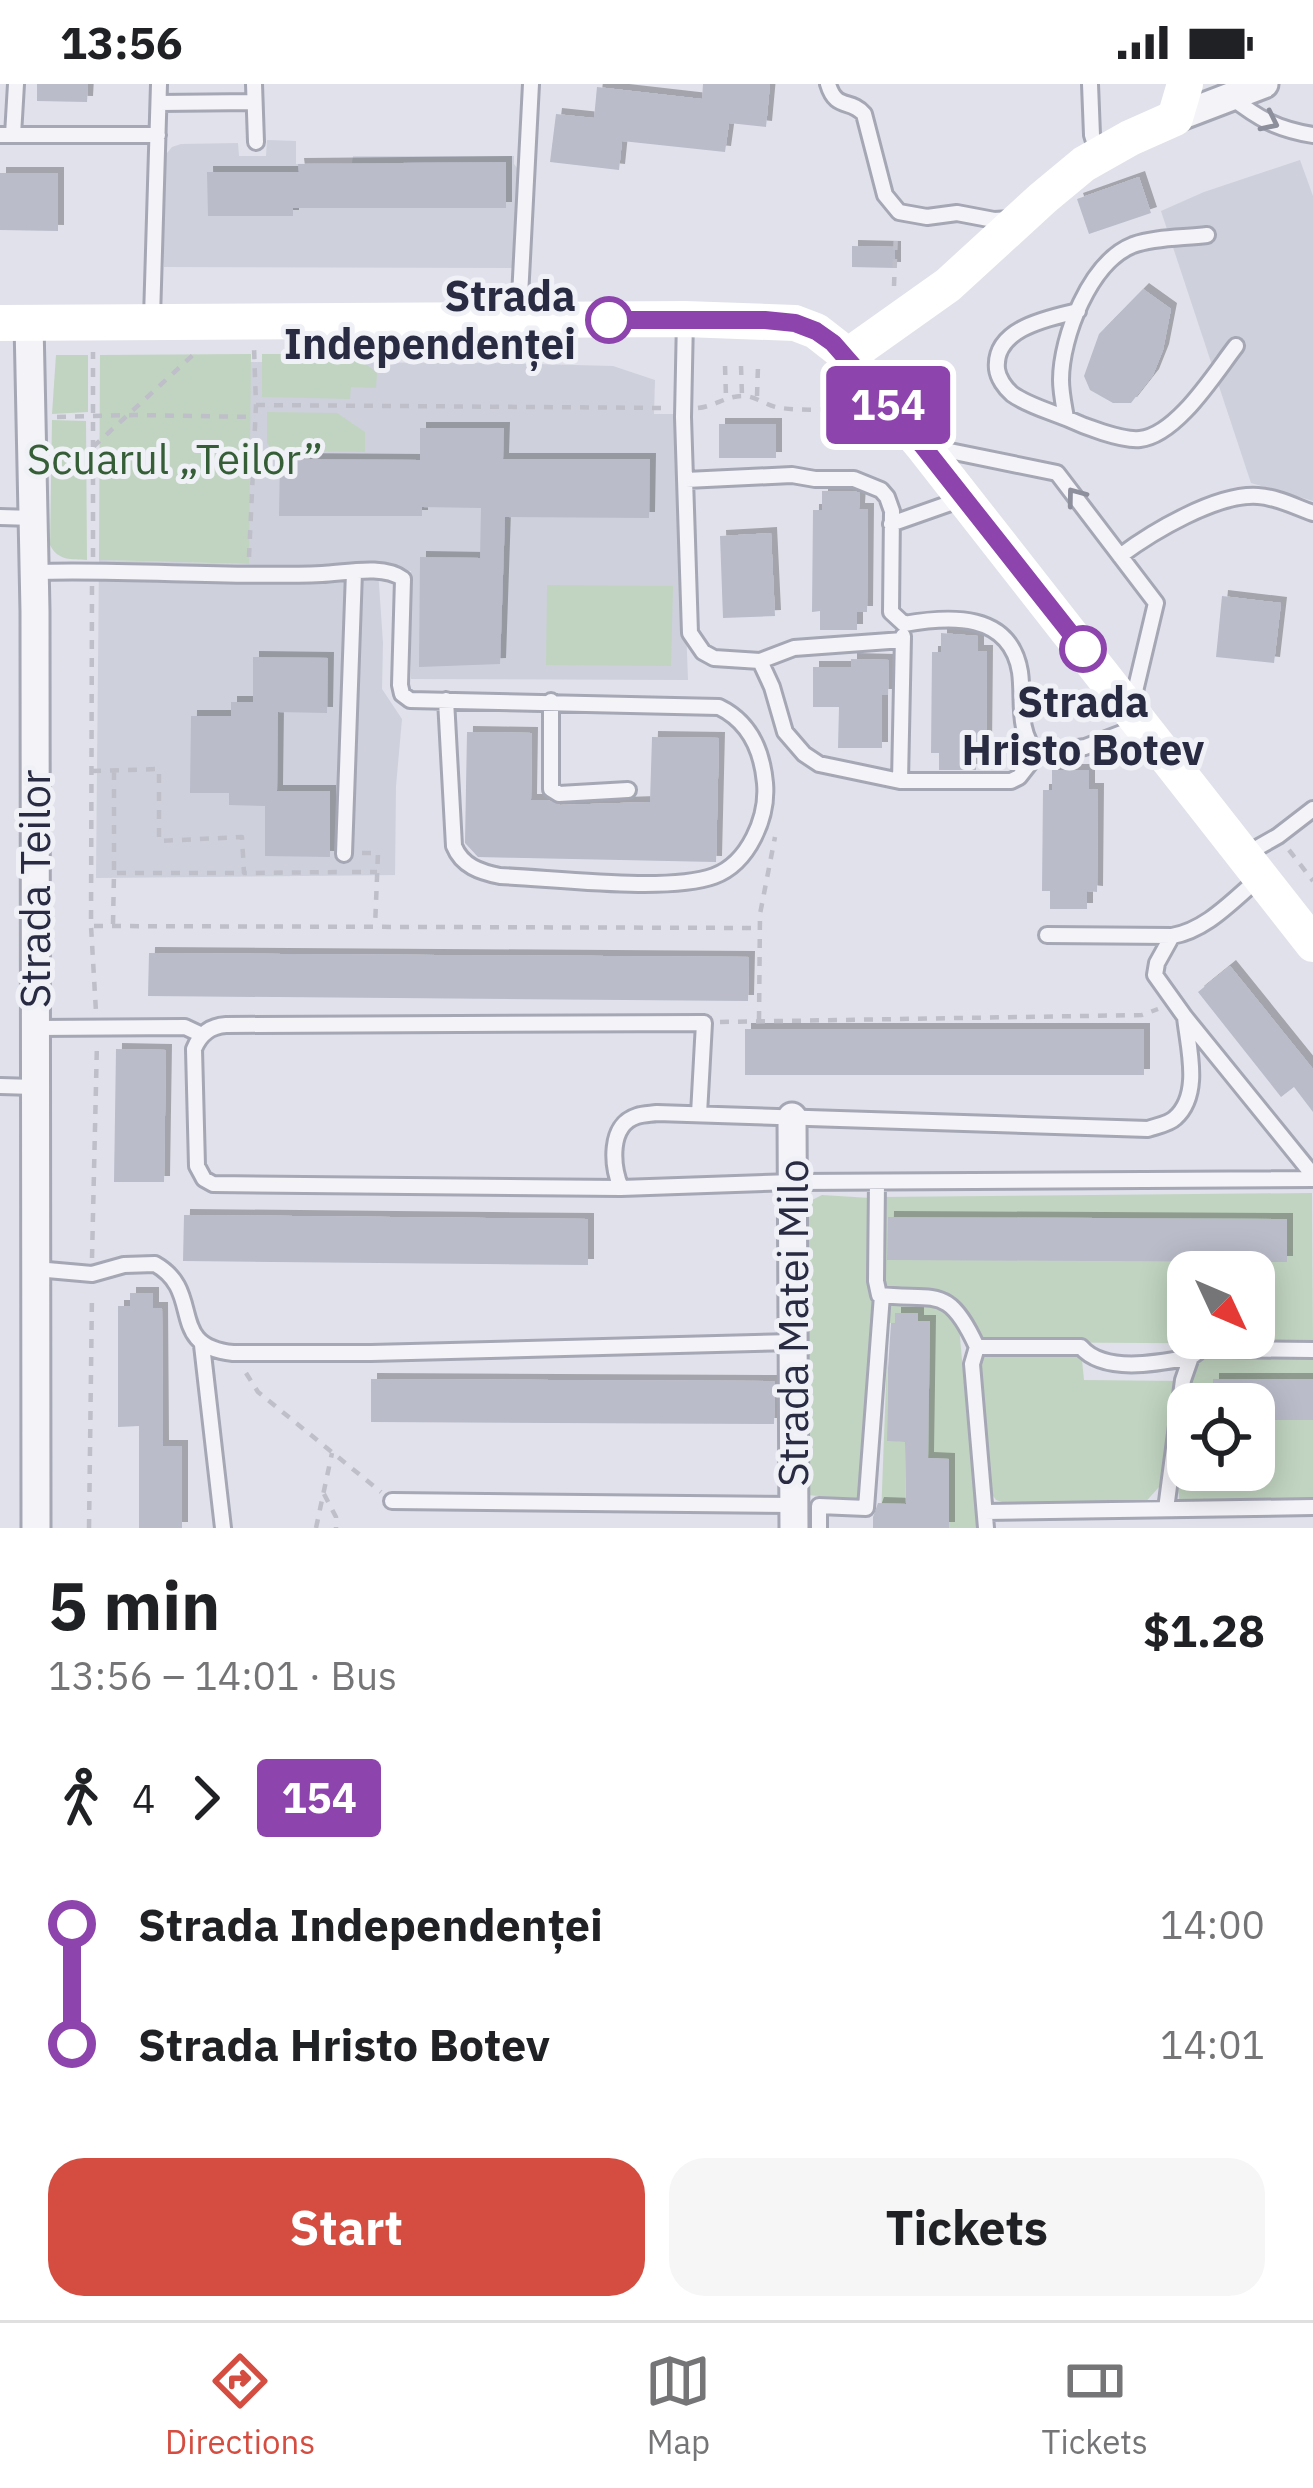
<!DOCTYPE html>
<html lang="en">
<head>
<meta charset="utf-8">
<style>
	:root { --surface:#fff; --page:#f6f6f6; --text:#202124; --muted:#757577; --line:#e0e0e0; --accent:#d44d40 }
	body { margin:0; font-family:"IBM Plex Sans",sans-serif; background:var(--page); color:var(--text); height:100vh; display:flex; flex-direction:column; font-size:45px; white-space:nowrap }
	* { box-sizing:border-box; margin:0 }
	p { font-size:39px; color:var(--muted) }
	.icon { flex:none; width:66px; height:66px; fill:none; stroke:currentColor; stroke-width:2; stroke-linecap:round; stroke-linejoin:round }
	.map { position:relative; height:1444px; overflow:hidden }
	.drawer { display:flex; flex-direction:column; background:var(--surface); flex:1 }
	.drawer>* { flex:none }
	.badge { padding:0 24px; border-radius:9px; font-size:42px; line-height:78px }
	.needle { width:78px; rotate:134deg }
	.controls { position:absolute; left:1167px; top:1167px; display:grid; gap:24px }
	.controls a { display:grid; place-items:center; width:108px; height:108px; border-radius:24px; background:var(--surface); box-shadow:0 6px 30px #0003; font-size:60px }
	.map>.badge { position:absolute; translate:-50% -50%; box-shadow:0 0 0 6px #fff }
	.legs { display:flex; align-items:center; gap:18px; height:132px; padding:0 48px; font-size:39px }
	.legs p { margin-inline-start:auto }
	.headline { display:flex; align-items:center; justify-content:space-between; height:204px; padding:0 48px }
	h1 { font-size:66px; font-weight:800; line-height:90px }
	.cta { display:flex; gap:24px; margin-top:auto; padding:24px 48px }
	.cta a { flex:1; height:138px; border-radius:36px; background:var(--accent); color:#fff; font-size:48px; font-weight:800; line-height:138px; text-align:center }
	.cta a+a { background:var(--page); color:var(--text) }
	ul { padding:0 48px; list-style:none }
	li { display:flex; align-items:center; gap:42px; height:120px; font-size:45px }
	li i { display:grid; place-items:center; width:18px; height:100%; margin:0 15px; background:currentColor }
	li i::after { content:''; width:30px; height:30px; margin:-15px; border:9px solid; border-radius:50%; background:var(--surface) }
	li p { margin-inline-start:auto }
	li:first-child i { background:linear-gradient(#0000 50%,currentColor 0) }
	li:last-child i { background:linear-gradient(currentColor 50%,#0000 0) }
	.status { display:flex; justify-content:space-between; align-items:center; height:84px; padding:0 60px; background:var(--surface); direction:ltr }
	.status svg { height:33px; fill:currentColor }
	.tab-bar { display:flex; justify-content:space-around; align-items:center; height:168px; border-top:3px solid var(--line); background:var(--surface); font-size:33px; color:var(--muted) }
	.tab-bar a { display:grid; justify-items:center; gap:6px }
	.tab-bar .on { color:var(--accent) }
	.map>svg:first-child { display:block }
</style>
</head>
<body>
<div class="status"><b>13:56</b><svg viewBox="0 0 49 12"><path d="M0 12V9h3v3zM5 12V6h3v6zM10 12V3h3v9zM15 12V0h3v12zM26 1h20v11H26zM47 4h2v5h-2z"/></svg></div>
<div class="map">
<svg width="1313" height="1444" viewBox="0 0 1313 1444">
	<defs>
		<filter id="shadow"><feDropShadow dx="6" dy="-6" stdDeviation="0" flood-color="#0004"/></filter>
	</defs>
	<rect width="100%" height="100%" fill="#e0e1ea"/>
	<!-- built -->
	<path fill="#ced0dc" d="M 267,56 L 296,57 L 296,80 L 352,79 L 353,72 L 514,72 L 514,80 L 520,88 L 513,184 L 164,183 L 162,75 L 172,63 L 181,60 L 238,59 L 239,72 L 266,72 Z
		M 1300,76 L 1313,112 L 1313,417 L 1251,399 L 1161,127 L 1204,108 Z
		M 250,278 L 503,279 L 613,282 L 655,296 L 654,330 L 678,330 L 688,596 L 411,595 L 411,487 L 378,486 L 383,559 L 382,605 L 402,635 L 396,702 L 395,791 L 96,794 L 99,476 L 248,480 Z"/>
	<!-- green -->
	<path fill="#c1d4c1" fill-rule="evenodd" d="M 251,270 L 249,480 L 99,476 L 100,271 Z
		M 262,270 L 353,270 L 377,289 L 376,304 L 351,303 L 350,315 L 262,313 Z
		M 56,271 L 88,271 L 88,328 L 52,330 Z
		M 267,328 L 337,329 L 365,348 L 365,368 L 273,367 L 267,359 Z
		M 52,336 L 86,337 L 87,476 C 71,475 58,477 50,461 Z
		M 547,501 L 673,502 L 671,582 L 546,581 Z
		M 1312,1109 L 1313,1260 L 980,1258 C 975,1249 974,1240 969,1231 C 950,1198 914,1205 881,1207 L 880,1182 L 886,1176 L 886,1134 L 880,1132 L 881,1113 ZM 1188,1188 L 1254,1188 L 1254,1254 L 1188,1254 Z
		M 822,1111 L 870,1114 L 873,1210 L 863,1416 L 807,1411 L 806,1129 L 812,1116 Z
		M 889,1219 C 920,1219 940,1214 959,1242 L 977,1444 L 949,1444 L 949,1375 L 927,1374 L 930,1238 L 918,1237 L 917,1229 L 896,1229 L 895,1239 L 888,1239 L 887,1356 L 905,1358 L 906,1432 L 881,1433 Z
		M 1081,1266 L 1084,1296 L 1179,1297 L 1167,1394 L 1142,1422 L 1008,1420 L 996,1416 L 988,1405 L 977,1280 L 985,1268 Z
		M 1210,1272 L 1313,1272 L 1313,1421 L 1180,1422 L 1175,1375 L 1188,1294 L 1194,1282 ZM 1188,1320 L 1254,1320 L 1254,1386 L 1188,1386 Z"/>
	<!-- building -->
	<path fill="#babcca" filter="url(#shadow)" d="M 37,0 L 88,0 L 87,18 L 37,17 Z
		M 703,0 L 770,0 L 766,43 L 729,39 L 725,68 L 622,57 L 619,86 L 550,78 L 556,30 L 594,34 L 597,3 L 702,15 Z
		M 506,78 L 506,124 L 293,124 L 293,132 L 208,132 L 207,88 L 299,88 L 298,80 Z
		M 0,89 L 58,89 L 58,147 L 0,146 Z
		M 1139,93 L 1151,129 L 1089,150 L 1077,115 Z
		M 852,162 L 895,163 L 895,184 L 852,183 Z
		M 1143,205 L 1171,225 L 1163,266 L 1153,291 L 1131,319 L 1113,319 L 1090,306 L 1084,292 L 1099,250 Z
		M 719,340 L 776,340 L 776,374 L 719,374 Z
		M 420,344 L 504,344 L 503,375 L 650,375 L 649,434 L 505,433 L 500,580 L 419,583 L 420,473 L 480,474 L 481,424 L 422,423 L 422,432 L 279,432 L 280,375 L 420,376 Z
		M 822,407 L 854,407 L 860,409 L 859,425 L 868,425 L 867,528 L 857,528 L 857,546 L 820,546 L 820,527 L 812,528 L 813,426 L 822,426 Z
		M 771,449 L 775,532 L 723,534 L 720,452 Z
		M 1222,512 L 1281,519 L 1274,579 L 1216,573 Z
		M 941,549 L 978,552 L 978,567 L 987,567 L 986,670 L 976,670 L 976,686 L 939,686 L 939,669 L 931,669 L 932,568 L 941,568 Z
		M 253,573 L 328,574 L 327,629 L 278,628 L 277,707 L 330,707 L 330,773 L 265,772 L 265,722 L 229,721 L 229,709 L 190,709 L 191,632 L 231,632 L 231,618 L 253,618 Z
		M 851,575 L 889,576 L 888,611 L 882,611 L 882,664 L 838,664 L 839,623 L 813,623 L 813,583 L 851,583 Z
		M 467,648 L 532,649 L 531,716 L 548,716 L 560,721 L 650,718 L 652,653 L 719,654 L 716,778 L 478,773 L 465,759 Z
		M 1052,686 L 1089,686 L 1089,705 L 1098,705 L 1097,808 L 1087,807 L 1087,825 L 1050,825 L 1050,807 L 1042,807 L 1043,706 L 1052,706 Z
		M 149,869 L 749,873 L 748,917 L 148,912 Z
		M 1230,882 L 1313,985 L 1313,1028 L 1294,1003 L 1281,1013 L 1198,908 Z
		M 745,945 L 1144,945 L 1144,991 L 745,991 Z
		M 116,965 L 166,966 L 164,1098 L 114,1098 Z
		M 184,1131 L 588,1135 L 588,1181 L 183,1177 Z
		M 888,1133 L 1287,1135 L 1287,1178 L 887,1176 Z
		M 130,1209 L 153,1209 L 153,1224 L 162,1224 L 163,1362 L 182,1362 L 182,1444 L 139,1444 L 139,1342 L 118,1343 L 118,1222 L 130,1222 Z
		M 895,1229 L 918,1229 L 918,1237 L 930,1237 L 928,1374 L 949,1375 L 949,1444 L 873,1444 L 873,1433 L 878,1419 L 906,1420 L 905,1358 L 887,1357 L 888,1285 L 891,1239 L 895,1239 Z
		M 371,1295 L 775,1297 L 774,1340 L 371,1338 Z
		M 1213,1295 L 1313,1295 L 1313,1336 L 1254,1336 L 1254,1320 L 1213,1320 Z"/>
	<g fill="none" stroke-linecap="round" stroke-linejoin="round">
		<!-- lane casing -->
		<g stroke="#a5a7b4" stroke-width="20">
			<path id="lane" d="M 254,0 L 256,58
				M 828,0 C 836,27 850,14 864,30 L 885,111 L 899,128 L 927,133 L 957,129 L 994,136 L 1011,135
				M 1090,0 L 1092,51 L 1098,71
				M 1231,13 C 1259,35 1277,45 1313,51
				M 159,19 L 254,18
				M 0,51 L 158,51
				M 13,51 L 16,0
				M 1207,151 C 1184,154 1155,153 1133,161 C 1090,178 1061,253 1061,296 C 1061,309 1064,322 1066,334 C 1083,342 1122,357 1140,355 C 1177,351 1215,289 1236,262
				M 519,232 L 531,0
				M 152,234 L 159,0
				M 685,235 L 683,333 L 690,549 L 703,568 L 714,574 L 760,577 L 794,564 L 903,556
				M 1066,334 C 1049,327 1027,321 1012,310 C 1005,304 998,294 997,285 C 993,244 1049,234 1078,227
				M 935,364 L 1057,389 L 1156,519 L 1132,620
				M 686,396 L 792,391 L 815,395 L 854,395 L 881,406 L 887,413 L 892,427 L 891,528 L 904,540 C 950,532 1010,528 1020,588 C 1024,617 1016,645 1037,670
				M 0,433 L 33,434
				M 891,440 L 959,416
				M 1120,472 C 1152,448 1217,409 1258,412 C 1277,413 1296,423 1313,429
				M 34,488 C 130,485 226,494 322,490 C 345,489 384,480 403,495 L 400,601 L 402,610 L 410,616 L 719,623 C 750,638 762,666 765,699 C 768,733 749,779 714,792 C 667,809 553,794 500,792 C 480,788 462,782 454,762 L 446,616
				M 760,577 L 772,603 L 785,648 L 804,670 L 819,680 L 900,697 L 1011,697 L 1019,693 L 1037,670 L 1085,663 L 1140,642
				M 551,617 L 551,705 L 559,710 L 628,706
				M 900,697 L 903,552
				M 1248,769 L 1278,752 L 1313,725
				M 344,770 L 354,488
				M 1047,851 L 1172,852 C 1206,846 1231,818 1257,796
				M 1172,852 L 1157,879 L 1155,891 L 1185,933 L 1313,1091
				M 36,944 L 185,943 L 202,951
				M 0,1002 L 34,1003
				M 699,1030 L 704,939 L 226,941 C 210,942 200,950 194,965 L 197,1082 L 204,1095 L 213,1100 L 621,1104 C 612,1082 608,1041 637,1032 C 643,1030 650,1030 657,1029 L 1148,1045 C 1156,1042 1169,1040 1175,1034 C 1202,1010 1188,963 1185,933
				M 877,1098 L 876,1197 L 879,1211 C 937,1217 948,1200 977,1263 L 972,1280 L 986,1444
				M 621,1104 L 793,1098 L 1313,1095
				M 36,1185 L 92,1190 L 124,1181 L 155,1180 C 205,1208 165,1262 233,1269 L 371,1269 L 794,1258
				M 202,1261 L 223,1444
				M 977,1263 L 1081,1263 C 1104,1290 1159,1279 1191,1273
				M 392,1417 L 794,1421
				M 1166,1425 L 1183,1296 L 1191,1273 L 1202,1265 L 1313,1266
				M 985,1428 L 1313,1423
				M 819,1444 L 819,1422 L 866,1424 L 882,1211"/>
		</g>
		<!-- street casing -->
		<g stroke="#a5a7b4" stroke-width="33">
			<path id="street" d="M 1175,34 L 1264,0
				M 29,239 L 35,527 L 36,1444
				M 792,1033 L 794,1444"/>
		</g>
		<!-- path -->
		<path stroke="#bebfc9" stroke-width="4.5" stroke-dasharray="9 9" stroke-linecap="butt" d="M 894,202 L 896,148
			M 725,282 L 726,313
			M 741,282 L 742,312
			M 757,312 L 758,282
			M 256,321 L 669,324
			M 698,324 C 716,322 727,311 745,312 C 758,313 768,323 781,324 C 803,327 827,325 849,325
			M 57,333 L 134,331 L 255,333
			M 93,363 L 194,270
			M 93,473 L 93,268
			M 249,473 L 256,321 L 254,263
			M 92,502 L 91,842 L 96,928
			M 92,687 L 159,685 L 159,757 L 242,753 L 244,789 L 341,788
			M 114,687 L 114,789
			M 1289,766 L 1313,797
			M 362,769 L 378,769 L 375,843
			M 352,788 L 377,788
			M 113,840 L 114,789 L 244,789
			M 94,842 L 760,844
			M 759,936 L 760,830 L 775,753
			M 720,938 L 1142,931 L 1158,925
			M 92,1174 L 97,958
			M 246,1289 L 258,1308 L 381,1408
			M 324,1410 L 336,1433 L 336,1444
			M 89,1444 L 92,1210
			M 316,1444 L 332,1369"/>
		<!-- lane -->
		<use href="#lane" stroke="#f3f3f8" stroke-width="14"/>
		<!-- street -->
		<use href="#street" stroke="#f3f3f8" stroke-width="27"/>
		<!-- secondary -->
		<path stroke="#fff" stroke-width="36" d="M 0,239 L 685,235 L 795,239 L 816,247 L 848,272 L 922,361 L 1313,860
			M 848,272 L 948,201 L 1043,114 L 1084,80 L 1130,54 L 1175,34 L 1185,0"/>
	</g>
	<!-- one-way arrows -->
	<defs><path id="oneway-chevron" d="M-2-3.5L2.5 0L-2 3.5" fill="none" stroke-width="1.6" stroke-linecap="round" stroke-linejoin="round" transform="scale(3)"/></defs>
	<g stroke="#8e8f9d">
		<use href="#oneway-chevron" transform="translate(1270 38) rotate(26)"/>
		<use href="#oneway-chevron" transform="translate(1075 412) rotate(-127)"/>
	</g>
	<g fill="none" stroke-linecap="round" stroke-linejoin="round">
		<!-- line-1 casing -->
		<g stroke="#fff" stroke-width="27">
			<path id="line-1" d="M 609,236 L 765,236 L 795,239 L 816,247 L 833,259 L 922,361 L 1083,565"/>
		</g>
		<!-- line-1 -->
		<use href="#line-1" stroke="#8e44ad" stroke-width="18"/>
	</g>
	<!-- markers -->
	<g fill="#fff" stroke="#8e44ad" stroke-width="6">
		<circle cx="609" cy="236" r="21"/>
		<circle cx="1083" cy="565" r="21"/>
	</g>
	<g text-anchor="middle" stroke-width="10" stroke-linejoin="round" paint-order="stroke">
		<!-- stop labels -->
		<g font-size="42" font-weight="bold" fill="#282b42" stroke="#f0f1f7" text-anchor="end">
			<text x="576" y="227">Strada<tspan x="576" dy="48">Independenței</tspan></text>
			<text x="1083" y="633" text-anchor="middle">Strada<tspan x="1083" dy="48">Hristo Botev</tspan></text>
		</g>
		<!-- park labels -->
		<g font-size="42" fill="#355e37" stroke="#f0f1f7">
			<text x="175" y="390">Scuarul „Teilor”</text>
		</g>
		<!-- street labels -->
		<g font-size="42" fill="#282b42" stroke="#f0f1f7">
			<text transform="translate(35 805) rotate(-90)" y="15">Strada Teilor</text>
			<text transform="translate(793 1239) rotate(-90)" y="15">Strada Matei Milo</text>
		</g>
	</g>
</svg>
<div class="controls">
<a><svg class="needle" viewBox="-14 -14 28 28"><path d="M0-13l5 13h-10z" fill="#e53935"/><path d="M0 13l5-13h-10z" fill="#757577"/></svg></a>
<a><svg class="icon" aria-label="locate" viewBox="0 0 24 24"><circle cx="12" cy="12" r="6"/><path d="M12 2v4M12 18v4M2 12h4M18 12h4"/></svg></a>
</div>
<b class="badge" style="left:888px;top:321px;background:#8e44ad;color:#fff">154</b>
</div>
<section class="drawer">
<div class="headline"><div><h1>5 min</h1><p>13:56 – 14:01 · Bus</p></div><b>$1.28</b></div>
<div class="legs"><svg class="icon" aria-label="walk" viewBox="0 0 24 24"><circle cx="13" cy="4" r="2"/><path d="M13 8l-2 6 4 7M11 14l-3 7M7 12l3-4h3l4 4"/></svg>4<svg class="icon" aria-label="forward" viewBox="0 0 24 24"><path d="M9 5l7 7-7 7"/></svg><b class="badge" style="background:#8e44ad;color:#fff">154</b></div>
<ul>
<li><i style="color:#8e44ad"></i><b>Strada Independenței</b><p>14:00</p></li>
<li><i style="color:#8e44ad"></i><b>Strada Hristo Botev</b><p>14:01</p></li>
</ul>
<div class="cta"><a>Start</a><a>Tickets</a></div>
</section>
<nav class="tab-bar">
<a class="on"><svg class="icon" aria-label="directions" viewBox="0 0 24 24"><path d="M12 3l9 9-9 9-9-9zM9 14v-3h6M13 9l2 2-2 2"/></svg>Directions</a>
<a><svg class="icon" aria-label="map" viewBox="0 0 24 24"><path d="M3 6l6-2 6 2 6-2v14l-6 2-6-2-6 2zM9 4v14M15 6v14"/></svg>Map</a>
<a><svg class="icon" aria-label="tickets" viewBox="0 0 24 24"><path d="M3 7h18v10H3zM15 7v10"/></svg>Tickets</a>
</nav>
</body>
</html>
